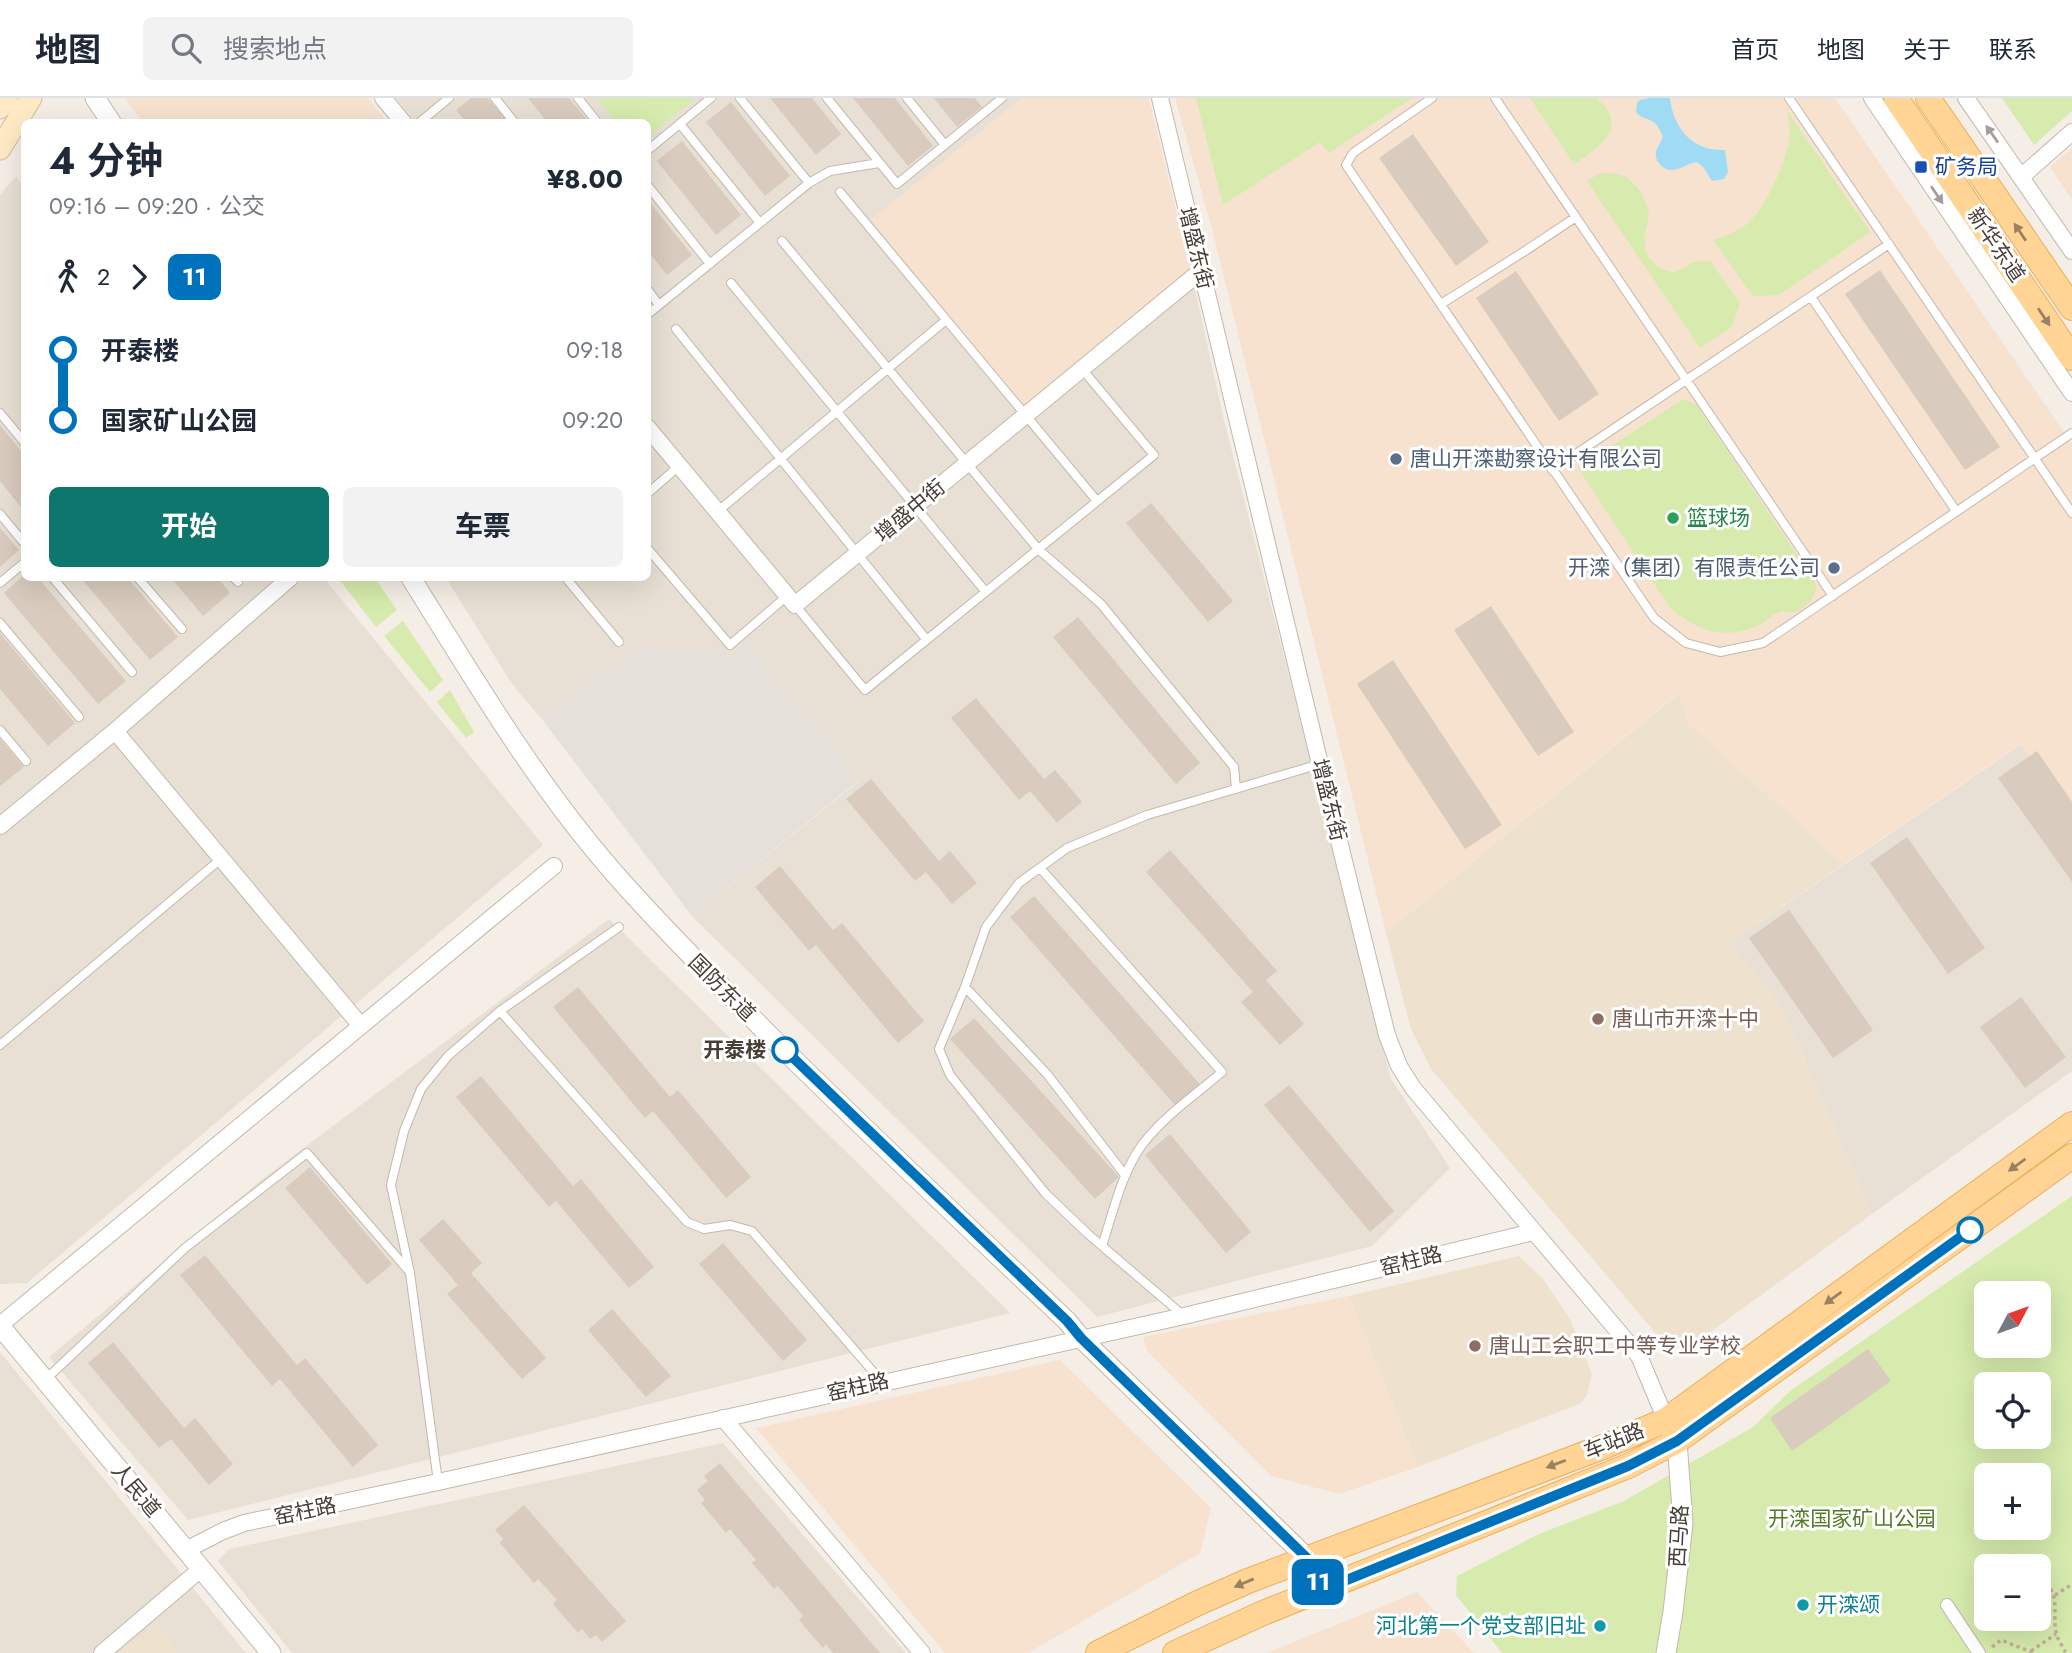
<!DOCTYPE html>
<html lang="zh">
<head>
<meta charset="utf-8">
<style>
	:root { --surface:#fff; --page:#f2f2f3; --text:#1f2937; --muted:#747a83; --line:#e0e1e3; --accent:#0f766e }
	body { margin:0; font-family:Jost,"Noto Sans SC",sans-serif; background:var(--page); color:var(--text); height:100vh; display:flex; flex-direction:column; font-size:26px; white-space:nowrap }
	* { box-sizing:border-box; margin:0 }
	p { font-size:23px; color:var(--muted) }
	.icon { flex:none; width:38px; height:38px; fill:none; stroke:currentColor; stroke-width:2; stroke-linecap:round; stroke-linejoin:round }
	.map { position:relative; flex:1; overflow:hidden }
	.drawer { position:absolute; left:21px; top:21px; width:630px; height:462px; display:flex; flex-direction:column; background:var(--surface); border-radius:10px; box-shadow:0 7px 28px #0002 }
	.drawer>* { flex:none }
	.badge { padding:0 14px; border-radius:10px; font-size:24px; line-height:46px }
	.needle { width:46px; rotate:49deg }
	.buttons { position:absolute; left:1974px; top:1183px; display:grid; gap:14px }
	.buttons a { display:grid; place-items:center; width:77px; height:77px; border-radius:10px; background:var(--surface); box-shadow:0 7px 28px #0002; font-size:35px }
	.map>.badge { position:absolute; translate:-50% -50%; box-shadow:0 0 0 4px #fff }
	.legs { display:flex; align-items:center; gap:10px; height:77px; padding:0 28px; font-size:23px }
	.legs p { margin-inline-start:auto }
	.summary { display:flex; align-items:center; justify-content:space-between; height:119px; padding:0 28px }
	h1 { font-size:38px; font-weight:700; line-height:52px }
	.primary-button { display:flex; gap:14px; margin-top:auto; padding:14px 28px }
	.primary-button a { flex:1; height:80px; border-radius:10px; background:var(--accent); color:#fff; font-size:28px; font-weight:700; line-height:80px; text-align:center }
	.primary-button a+a { background:var(--page); color:var(--text) }
	ul { padding:0 28px; list-style:none }
	li { display:flex; align-items:center; gap:24px; height:70px; font-size:26px }
	li i { display:grid; place-items:center; width:10px; height:100%; margin:0 9px; background:currentColor }
	li i::after { content:''; width:18px; height:18px; margin:-9px; border:5px solid; border-radius:50%; background:var(--surface) }
	li p { margin-inline-start:auto }
	li:first-child i { background:linear-gradient(#0000 50%,currentColor 0) }
	li:last-child i { background:linear-gradient(currentColor 50%,#0000 0) }
	header { display:flex; align-items:center; gap:42px; box-sizing:border-box; height:98px; padding:0 35px; background:var(--surface); border-bottom:2px solid var(--line) }
	header strong { font-size:33px }
	nav { display:flex; gap:38px; margin-inline-start:auto; font-size:24px }
	.search { width:490px; height:63px; background:var(--page); display:flex; align-items:center; gap:18px; box-sizing:border-box; padding:0 24px; border-radius:10px; color:var(--muted); font-size:26px }
	.map>svg:first-child { display:block }
</style>
</head>
<body>
<header>
<strong>地图</strong>
<div class="search"><svg class="icon" aria-label="search" viewBox="0 0 24 24"><circle cx="10" cy="10" r="6"/><path d="M15 15l6 6"/></svg>搜索地点</div>
<nav><a>首页</a><a>地图</a><a>关于</a><a>联系</a></nav>
</header>
<div class="map">
<svg width="2072" height="1555" viewBox="0 0 2072 1555">
	<rect width="100%" height="100%" fill="#f4eee6"/>
	<!-- residential -->
	<path fill="#e8e0d4" d="M 396,0 L 1022,0 L 871,122 L 1191,173 L 1223,318 L 1391,981 L 1450,1070 L 1372,1148 L 1097,1219 L 692,818 L 859,683 L 729,560 L 640,548 L 541,620 L 512,586 L 446,480 L 648,480 L 648,24 L 415,24 Z
		M 16,78 L 24,88 L 24,480 L 324,480 L 543,747 L 27,1185 L 0,1186 L 0,97 Z
		M 2072,612 L 2072,973 L 1872,1116 L 1782,910 L 1729,845 Z
		M 609,821 L 1010,1215 L 188,1422 L 49,1259 L 261,1082 Z
		M 0,1254 L 246,1555 L 0,1555 Z
		M 723,1345 L 906,1555 L 292,1555 L 218,1463 L 229,1451 Z"/>
	<!-- commercial -->
	<path fill="#f7e2d0" d="M 125,0 L 368,0 L 387,24 L 142,24 Z
		M 1022,0 L 1149,0 L 1191,173 L 1025,310 L 871,122 Z
		M 1175,0 L 1835,0 L 2072,346 L 2072,724 L 2021,646 L 1844,766 L 1687,626 L 1678,595 L 1386,835 L 1211,127 Z
		M 2072,50 L 2072,102 L 2050,69 Z
		M 1349,1198 L 1418,1369 L 1339,1396 L 1271,1378 L 1147,1253 L 1143,1239 Z
		M 1060,1262 L 1211,1410 L 1200,1455 L 1028,1555 L 945,1555 L 756,1330 Z
		M 1417,1494 L 1474,1555 L 1267,1555 Z"/>
	<!-- industrial -->
	<path fill="#e6e0db" d="M 747,546 L 859,682 L 692,818 L 541,620 L 640,548 L 720,551 L 729,560 Z"/>
	<!-- education -->
	<path fill="#eee2cf" d="M 1679,595 L 1688,626 L 1844,766 L 1729,845 L 1782,910 L 1872,1116 L 1693,1247 L 1659,1239 L 1431,971 L 1411,931 L 1386,835 Z
		M 1519,1158 L 1543,1181 L 1570,1221 L 1592,1276 L 1587,1297 L 1581,1305 L 1418,1369 L 1349,1198 Z
		M 157,1524 L 178,1555 L 120,1555 Z"/>
	<!-- green -->
	<path fill="#d6ebad" fill-rule="evenodd" d="M 597,0 L 695,0 L 648,39 L 648,24 L 616,24 Z
		M 1196,0 L 1412,0 L 1329,55 L 1320,44 L 1223,107 Z
		M 1530,0 L 1596,0 C 1600,4 1606,8 1608,13 C 1622,38 1591,54 1574,66 Z
		M 2002,0 L 2072,0 L 2072,13 L 2034,47 Z
		M 1787,13 L 1870,134 L 1779,197 L 1753,198 L 1713,142 C 1726,138 1738,134 1748,125 C 1767,108 1788,61 1790,35 C 1790,28 1788,20 1787,13 Z
		M 1600,75 C 1609,75 1620,75 1627,80 C 1638,87 1649,106 1649,118 C 1648,124 1646,130 1645,135 C 1643,159 1652,169 1674,175 L 1694,164 L 1710,163 L 1740,205 L 1732,229 L 1700,250 L 1587,83 Z
		M 1683,301 L 1696,306 L 1816,486 C 1817,498 1808,509 1795,514 C 1790,515 1784,512 1779,514 C 1772,516 1767,523 1761,526 C 1725,543 1699,534 1670,510 L 1578,370 Z
		M 338,480 L 375,480 L 397,512 L 376,529 Z
		M 403,523 L 443,582 L 430,594 L 384,538 Z
		M 450,592 L 474,634 L 466,640 L 437,604 Z
		M 2072,1098 L 2072,1555 L 1502,1555 L 1456,1497 L 1457,1478 L 1539,1436 L 1624,1403 L 1753,1329 L 1790,1293 ZM 1986,1195 L 2039,1195 L 2039,1248 L 1986,1248 ZM 1986,1286 L 2039,1286 L 2039,1339 L 1986,1339 ZM 1986,1377 L 2039,1377 L 2039,1430 L 1986,1430 ZM 1986,1468 L 2039,1468 L 2039,1521 L 1986,1521 Z"/>
	<!-- water -->
	<path fill="#9fdbf4" d="M 1650,0 L 1670,0 C 1673,30 1693,54 1725,52 L 1728,74 L 1724,81 L 1712,83 C 1706,76 1706,68 1696,64 C 1683,67 1670,80 1659,65 C 1657,63 1655,58 1656,54 C 1657,49 1661,44 1663,39 C 1654,15 1646,26 1636,14 L 1637,5 L 1640,2 Z"/>
	<!-- building -->
	<path fill="#d9cbbe" d="M 471,0 L 488,0 L 508,24 L 466,24 L 456,12 Z
		M 528,0 L 569,0 L 589,24 L 547,24 Z
		M 770,0 L 812,0 L 841,36 L 816,57 Z
		M 853,0 L 895,0 L 933,48 L 908,68 Z
		M 934,0 L 975,0 L 982,9 L 957,29 Z
		M 731,4 L 790,78 L 765,98 L 706,24 Z
		M 1413,36 L 1489,144 L 1456,168 L 1379,60 Z
		M 682,43 L 741,117 L 716,137 L 657,63 Z
		M 648,102 L 692,157 L 667,177 L 648,153 Z
		M 1880,172 L 2000,349 L 1965,372 L 1845,196 Z
		M 1516,173 L 1599,296 L 1559,323 L 1476,200 Z
		M 0,327 L 24,357 L 24,413 L 0,383 Z
		M 1151,405 L 1233,503 L 1208,524 L 1126,425 Z
		M 0,430 L 19,452 L 0,469 Z
		M 24,477 L 24,480 L 38,480 L 126,583 L 98,606 L 4,495 Z
		M 81,480 L 128,480 L 178,539 L 150,562 Z
		M 171,480 L 218,480 L 230,495 L 203,518 Z
		M 1491,508 L 1574,634 L 1538,658 L 1454,532 Z
		M 1078,519 L 1200,665 L 1176,686 L 1053,539 Z
		M 0,535 L 75,625 L 48,648 L 0,591 Z
		M 1393,562 L 1502,727 L 1465,751 L 1357,586 Z
		M 976,600 L 1044,681 L 1055,672 L 1082,704 L 1057,725 L 1030,693 L 1019,702 L 951,620 Z
		M 0,641 L 24,669 L 0,688 Z
		M 2037,653 L 2072,704 L 2072,784 L 1998,680 Z
		M 871,681 L 939,763 L 950,753 L 977,785 L 952,806 L 926,774 L 915,783 L 846,701 Z
		M 1907,739 L 1985,850 L 1948,876 L 1870,765 Z
		M 1170,752 L 1277,873 L 1266,882 L 1304,926 L 1280,947 L 1241,904 L 1253,894 L 1146,774 Z
		M 780,768 L 833,832 L 842,825 L 924,923 L 898,945 L 816,847 L 809,853 L 755,789 Z
		M 1034,798 L 1205,992 L 1181,1014 L 1010,819 Z
		M 1789,812 L 1873,932 L 1833,960 L 1749,840 Z
		M 578,889 L 670,999 L 678,992 L 751,1079 L 726,1100 L 653,1013 L 645,1020 L 553,909 Z
		M 2021,899 L 2066,959 L 2025,990 L 1980,929 Z
		M 974,920 L 1119,1079 L 1095,1101 L 950,941 Z
		M 481,978 L 573,1088 L 581,1081 L 654,1169 L 629,1190 L 556,1103 L 549,1109 L 456,999 Z
		M 1289,987 L 1394,1113 L 1370,1134 L 1264,1007 Z
		M 1170,1036 L 1251,1134 L 1226,1155 L 1145,1057 Z
		M 310,1069 L 392,1166 L 367,1187 L 285,1090 Z
		M 443,1121 L 482,1165 L 471,1175 L 546,1260 L 522,1281 L 447,1196 L 458,1187 L 419,1142 Z
		M 723,1145 L 807,1242 L 783,1263 L 699,1166 Z
		M 205,1157 L 297,1267 L 305,1260 L 378,1347 L 353,1369 L 280,1281 L 272,1288 L 180,1177 Z
		M 612,1211 L 671,1278 L 646,1299 L 588,1232 Z
		M 113,1244 L 184,1330 L 195,1320 L 233,1366 L 209,1387 L 171,1341 L 159,1350 L 88,1265 Z
		M 1868,1251 L 1891,1283 L 1792,1353 L 1770,1320 Z
		M 720,1365 L 880,1555 L 833,1555 L 826,1546 L 823,1550 L 799,1522 L 803,1518 L 778,1488 L 774,1491 L 752,1465 L 756,1462 L 730,1431 L 726,1435 L 701,1405 L 705,1402 L 697,1392 L 708,1383 L 704,1378 Z
		M 524,1407 L 626,1523 L 602,1544 L 596,1537 L 590,1541 L 582,1531 L 578,1535 L 553,1506 L 557,1502 L 538,1481 L 534,1485 L 500,1445 L 503,1441 L 495,1432 Z"/>
	<g fill="none" stroke-linecap="round" stroke-linejoin="round">
		<!-- service casing -->
		<g stroke="#c3b8ab" stroke-width="10">
			<path id="service" d="M 495,0 L 514,24
				M 578,0 L 597,24
				M 740,0 L 809,85
				M 827,0 L 897,86 L 1002,0
				M 907,0 L 945,47
				M 1432,0 L 1353,55 L 1346,67 L 1654,520 L 1686,545 L 1720,554 L 1763,545 L 2072,335
				M 1495,0 L 1833,498
				M 1789,0 L 2072,415
				M 420,24 L 449,0
				M 680,26 L 760,125
				M 648,52 L 711,0
				M 648,88 L 710,166
				M 840,94 L 1097,403
				M 782,143 L 1038,451 L 1101,506 L 1234,669 L 1236,691
				M 731,185 L 985,493
				M 648,192 L 659,207
				M 1811,199 L 1956,413
				M 1441,206 L 1525,153 L 1576,119
				M 648,216 L 809,85 L 830,73 L 879,65
				M 676,231 L 926,541
				M 0,315 L 24,344
				M 1552,372 L 1889,146
				M 648,395 L 679,368
				M 717,414 L 946,222
				M 0,416 L 24,445
				M 648,451 L 730,547 L 787,498
				M 53,480 L 132,574
				M 138,480 L 182,531
				M 234,480 L 238,484
				M 566,480 L 619,544
				M 0,485 L 24,465
				M 795,507 L 865,592 L 1154,357 L 1082,271
				M 0,525 L 79,619
				M 0,632 L 26,663
				M 1040,770 L 1222,974 C 1195,997 1163,1019 1142,1047 C 1121,1076 1113,1115 1102,1148
				M 965,889 L 1047,976 L 1125,1077
				M 500,913 L 687,1124 L 704,1131 L 730,1127 L 752,1133 L 882,1284
				M 0,947 L 222,760
				M 1184,1218 L 1088,1136 L 1046,1096 L 950,977 L 939,951 L 965,889 L 986,829 L 1019,785 L 1067,750 L 1147,717 L 1320,666
				M 45,1282 L 185,1150 L 307,1055 L 408,1172
				M 438,1384 L 410,1175 L 391,1087 L 404,1033 L 421,991 L 448,958 L 500,913 L 619,829"/>
		</g>
		<!-- pedestrian casing -->
		<g stroke="#c3b8ab" stroke-width="14">
			<path id="pedestrian" d="M 1947,1507 L 1979,1555"/>
		</g>
		<!-- minor casing -->
		<g stroke="#c3b8ab" stroke-width="18">
			<path id="minor" d="M 383,0 L 403,24
				M 1160,0 L 1320,666 L 1387,937 L 1399,968 L 1413,990 L 1639,1258 L 1666,1322
				M 1872,0 L 2072,295
				M 1966,0 L 2072,153
				M 2021,79 L 2072,34
				M 648,330 L 795,507 L 1202,172
				M 115,633 L 361,928
				M 0,728 L 115,633 L 290,480
				M 0,1227 L 554,768
				M 723,1320 L 922,1555
				M 186,1452 L 223,1433 L 244,1425 L 438,1384 L 1184,1218 L 1533,1134
				M 102,1555 L 202,1470"/>
		</g>
		<!-- tertiary casing -->
		<g stroke="#c3b8ab" stroke-width="21">
			<path id="tertiary" d="M 95,0 L 111,24
				M 411,480 C 474,581 536,686 615,776 C 664,832 717,884 769,937 C 867,1034 967,1128 1067,1223 L 1081,1240 L 1308,1461 L 1322,1492
				M 0,1228 L 271,1555
				M 1666,1555 L 1673,1514 L 1683,1425 L 1677,1343 L 1671,1332"/>
		</g>
		<!-- secondary casing -->
		<g stroke="#d7bd94" stroke-width="23">
			<path id="secondary" d="M 0,10 L 7,0
				M 0,51 L 31,0"/>
		</g>
		<!-- primary casing -->
		<g stroke="#eab05e" stroke-width="26">
			<path id="primary" d="M 1896,0 L 2072,260
				M 1928,0 L 2072,210
				M 1098,1555 L 1198,1505 L 1248,1483 L 1608,1347 L 1666,1322 L 2072,1026
				M 1175,1555 L 1263,1515 L 1628,1368 L 1677,1343 L 2072,1058"/>
		</g>
		<!-- path -->
		<path stroke="#c3af99" stroke-width="3.5" stroke-dasharray="3.5 3.5" stroke-linecap="butt" d="M 2039,1483 C 2062,1491 2052,1515 2056,1534 C 2057,1541 2063,1549 2066,1555
			M 2055,1497 L 2071,1487
			M 1992,1549 L 2001,1542 L 2034,1555
			M 2031,1553 L 2056,1536"/>
		<!-- service -->
		<use href="#service" stroke="#fff" stroke-width="8"/>
		<!-- pedestrian -->
		<use href="#pedestrian" stroke="#fff" stroke-width="12"/>
		<!-- minor -->
		<use href="#minor" stroke="#fff" stroke-width="16"/>
		<!-- tertiary -->
		<use href="#tertiary" stroke="#fff" stroke-width="19"/>
		<!-- secondary -->
		<use href="#secondary" stroke="#ffeac5" stroke-width="21"/>
		<!-- primary -->
		<use href="#primary" stroke="#ffd494" stroke-width="24"/>
	</g>
	<!-- one-way arrows -->
	<defs><path id="oneway-solid" d="M-6-.8H1V-3.2L6.5 0L1 3.2V.8H-6Z" transform="scale(1.75)"/></defs>
	<g fill="#a39e9a">
		<use href="#oneway-solid" transform="translate(1992 36) rotate(-125)"/>
		<use href="#oneway-solid" transform="translate(1937 97) rotate(56)"/>
	</g>
	<g fill="#9a8260">
		<use href="#oneway-solid" transform="translate(2020 134) rotate(-124)"/>
		<use href="#oneway-solid" transform="translate(2044 219) rotate(56)"/>
		<use href="#oneway-solid" transform="translate(2017 1067) rotate(144)"/>
		<use href="#oneway-solid" transform="translate(1833 1200) rotate(144)"/>
		<use href="#oneway-solid" transform="translate(1556 1366) rotate(159)"/>
		<use href="#oneway-solid" transform="translate(1244 1485) rotate(157)"/>
	</g>
	<g fill="none" stroke-linecap="round" stroke-linejoin="round">
		<!-- line-1 casing -->
		<g stroke="#fff" stroke-width="16">
			<path id="line-1" d="M 785,952 L 1067,1223 L 1081,1240 L 1308,1461 L 1322,1492 L 1628,1368 L 1677,1343 L 1970,1132"/>
		</g>
		<!-- line-1 -->
		<use href="#line-1" stroke="#0072bc" stroke-width="10"/>
	</g>
	<!-- markers -->
	<rect fill="#1a4fb4" stroke="#fff" stroke-width="2.5" x="1914" y="62" width="14" height="14" rx="3.5"/>
	<g fill="#5c6f8a" stroke="#fff" stroke-width="2.5">
		<circle cx="1396" cy="361" r="7"/>
		<circle cx="1834" cy="470" r="7"/>
	</g>
	<circle fill="#2e9e5b" stroke="#fff" stroke-width="2.5" cx="1673" cy="420" r="7"/>
	<g fill="#8d6e63" stroke="#fff" stroke-width="2.5">
		<circle cx="1598" cy="921" r="7"/>
		<circle cx="1475" cy="1248" r="7"/>
	</g>
	<g fill="#fff" stroke="#0072bc" stroke-width="3.5">
		<circle cx="785" cy="952" r="12"/>
		<circle cx="1970" cy="1132" r="12"/>
	</g>
	<g fill="#0f9aa8" stroke="#fff" stroke-width="2.5">
		<circle cx="1803" cy="1507" r="7"/>
		<circle cx="1600" cy="1528" r="7"/>
	</g>
	<g text-anchor="middle" stroke-width="6" stroke-linejoin="round" paint-order="stroke">
		<!-- transit labels -->
		<g font-size="21" fill="#164399" stroke="#fff" text-anchor="start">
			<text x="1935" y="76">矿务局</text>
		</g>
		<!-- street labels -->
		<g font-size="21" fill="#473e35" stroke="#fff">
			<text transform="translate(1996 147) rotate(56)" y="7">新华东道</text>
			<text transform="translate(1196 150) rotate(76)" y="7">增盛东街</text>
			<text transform="translate(910 413) rotate(-40)" y="7">增盛中街</text>
			<text transform="translate(1329 702) rotate(76)" y="7">增盛东街</text>
			<text transform="translate(722 890) rotate(45)" y="7">国防东道</text>
			<text transform="translate(1411 1163) rotate(-14)" y="7">窑柱路</text>
			<text transform="translate(858 1289) rotate(-13)" y="7">窑柱路</text>
			<text transform="translate(1614 1343) rotate(-22)" y="7">车站路</text>
			<text transform="translate(136 1392) rotate(50)" y="7">人民道</text>
			<text transform="translate(305 1413) rotate(-12)" y="7">窑柱路</text>
			<text transform="translate(1679 1438) rotate(-87)" y="7">西马路</text>
		</g>
		<!-- service labels -->
		<g font-size="21" fill="#4e5e75" stroke="#fff" text-anchor="start">
			<text x="1410" y="368">唐山开滦勘察设计有限公司</text>
			<text x="1820" y="477" text-anchor="end">开滦（集团）有限责任公司</text>
		</g>
		<!-- leisure labels -->
		<g font-size="21" fill="#27864d" stroke="#fff" text-anchor="start">
			<text x="1687" y="427">篮球场</text>
		</g>
		<!-- education labels -->
		<g font-size="21" fill="#785e54" stroke="#fff" text-anchor="start">
			<text x="1612" y="928">唐山市开滦十中</text>
			<text x="1489" y="1255">唐山工会职工中等专业学校</text>
		</g>
		<!-- stop labels -->
		<g font-size="21" font-weight="bold" fill="#473e35" stroke="#fff" text-anchor="end">
			<text x="766" y="959">开泰楼</text>
		</g>
		<!-- park labels -->
		<g font-size="21" fill="#507c25" stroke="#fff">
			<text x="1852" y="1428">开滦国家矿山公园</text>
		</g>
		<!-- culture labels -->
		<g font-size="21" fill="#0d838f" stroke="#fff" text-anchor="start">
			<text x="1817" y="1514">开滦颂</text>
			<text x="1586" y="1535" text-anchor="end">河北第一个党支部旧址</text>
		</g>
	</g>
</svg>
<div class="buttons">
<a><svg class="needle" viewBox="-14 -14 28 28"><path d="M0-13l5 13h-10z" fill="#e53935"/><path d="M0 13l5-13h-10z" fill="#747a83"/></svg></a>
<a><svg class="icon" aria-label="locate" viewBox="0 0 24 24"><circle cx="12" cy="12" r="6"/><path d="M12 2v4M12 18v4M2 12h4M18 12h4"/></svg></a>
<a>+</a>
<a>−</a>
</div>
<b class="badge" style="left:1318px;top:1484px;background:#0072bc;color:#fff">11</b>
<section class="drawer">
<div class="summary"><div><h1>4 分钟</h1><p>09:16 – 09:20 · 公交</p></div><b>¥8.00</b></div>
<div class="legs"><svg class="icon" aria-label="walk" viewBox="0 0 24 24"><circle cx="13" cy="4" r="2"/><path d="M13 8l-2 6 4 7M11 14l-3 7M7 12l3-4h3l4 4"/></svg>2<svg class="icon" aria-label="forward" viewBox="0 0 24 24"><path d="M9 5l7 7-7 7"/></svg><b class="badge" style="background:#0072bc;color:#fff">11</b></div>
<ul>
<li><i style="color:#0072bc"></i><b>开泰楼</b><p>09:18</p></li>
<li><i style="color:#0072bc"></i><b>国家矿山公园</b><p>09:20</p></li>
</ul>
<div class="primary-button"><a>开始</a><a>车票</a></div>
</section>
</div>
</body>
</html>
